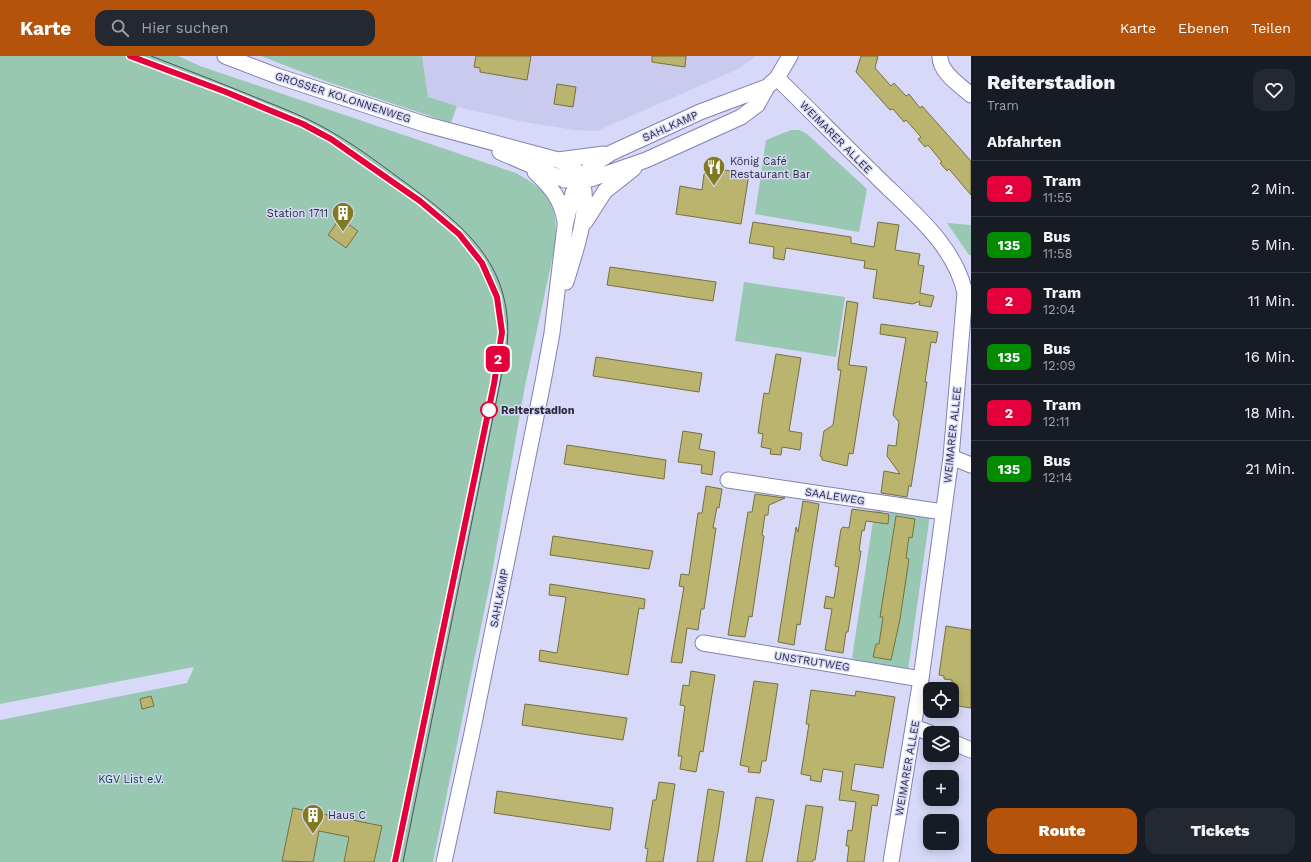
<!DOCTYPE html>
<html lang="de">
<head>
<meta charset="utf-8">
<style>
	:root { --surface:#171b24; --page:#242831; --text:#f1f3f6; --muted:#9ea1a6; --line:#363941; --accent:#b45309 }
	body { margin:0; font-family:"Work Sans",sans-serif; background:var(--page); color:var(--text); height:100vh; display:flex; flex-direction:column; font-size:15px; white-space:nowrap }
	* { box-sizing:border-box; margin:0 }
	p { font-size:13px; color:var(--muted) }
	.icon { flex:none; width:22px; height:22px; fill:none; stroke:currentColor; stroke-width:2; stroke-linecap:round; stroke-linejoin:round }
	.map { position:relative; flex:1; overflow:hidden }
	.sheet { display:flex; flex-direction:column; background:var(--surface); width:340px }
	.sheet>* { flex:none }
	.badge { padding:0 8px; border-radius:6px; font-size:14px; line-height:26px }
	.controls { position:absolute; left:923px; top:626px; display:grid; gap:8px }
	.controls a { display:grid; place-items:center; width:36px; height:36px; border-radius:8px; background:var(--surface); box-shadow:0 2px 10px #0003; font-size:20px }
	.map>.badge { position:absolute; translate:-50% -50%; box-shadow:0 0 0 2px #fff }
	h2 { padding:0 16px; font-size:15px; line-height:36px }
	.round { display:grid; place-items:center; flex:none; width:42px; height:42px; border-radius:12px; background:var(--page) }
	.headline { display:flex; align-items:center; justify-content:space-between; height:68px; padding:0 16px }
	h1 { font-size:19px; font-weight:800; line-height:30px }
	.action { display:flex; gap:8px; margin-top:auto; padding:8px 16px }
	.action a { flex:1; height:46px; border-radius:12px; background:var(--accent); color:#fff; font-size:16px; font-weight:800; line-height:46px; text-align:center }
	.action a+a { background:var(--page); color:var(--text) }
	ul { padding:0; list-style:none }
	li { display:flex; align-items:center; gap:12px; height:56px; padding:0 16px; border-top:1px solid var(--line) }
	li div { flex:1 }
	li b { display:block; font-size:15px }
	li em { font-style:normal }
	li .badge { min-width:44px; font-weight:700; text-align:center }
	header { display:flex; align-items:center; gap:24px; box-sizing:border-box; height:56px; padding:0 20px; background:var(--accent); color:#fff }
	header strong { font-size:19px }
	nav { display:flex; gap:22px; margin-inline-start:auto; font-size:14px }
	.search { width:280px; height:36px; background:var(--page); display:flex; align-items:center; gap:10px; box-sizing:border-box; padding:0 14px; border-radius:12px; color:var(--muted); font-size:15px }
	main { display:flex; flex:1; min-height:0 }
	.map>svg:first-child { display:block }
</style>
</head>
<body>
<header>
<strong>Karte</strong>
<div class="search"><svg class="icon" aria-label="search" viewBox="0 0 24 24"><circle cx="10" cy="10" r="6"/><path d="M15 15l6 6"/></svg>Hier suchen</div>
<nav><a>Karte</a><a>Ebenen</a><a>Teilen</a></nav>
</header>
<main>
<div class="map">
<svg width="971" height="806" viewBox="0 0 971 806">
	<rect width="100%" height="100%" fill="#d8d9f8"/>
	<!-- built -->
	<path fill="#c9caee" d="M 422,0 L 756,0 L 738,13 L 597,75 L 575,74 L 524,66 L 462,52 L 428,41 Z"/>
	<!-- green -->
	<path fill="#99c8b2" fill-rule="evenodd" d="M 0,0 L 178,0 L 200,10 L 516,117 C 552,137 558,149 555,190 L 525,330 L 492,517 L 433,806 L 0,806 L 0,664 L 187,627 L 194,611 L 0,648 Z
		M 261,0 L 422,0 L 428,41 L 457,50 L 451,67 L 325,25 Z
		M 791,74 L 800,74 L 807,78 L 867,133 L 859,176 L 755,158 L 766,84 Z
		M 947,167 L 971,169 L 971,199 L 969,199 Z
		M 744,226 L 845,241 L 836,301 L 735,285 Z
		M 875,452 L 884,453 L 882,467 L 887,468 L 890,457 L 894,454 L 930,459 L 908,614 L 854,606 L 855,603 L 852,602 ZM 899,460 L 915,463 L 911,482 L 909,481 L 906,502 L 909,503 L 896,583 L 894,583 L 891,604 L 874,601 L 876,588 L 879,588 L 883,561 L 880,560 L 882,549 L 885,550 L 888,531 L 885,530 L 886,518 L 890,519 L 893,500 L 889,499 L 893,479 L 896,479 Z"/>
	<!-- building -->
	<path fill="#bab46e" stroke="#75703d" d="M 476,0 L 531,0 L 527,24 L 480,16 L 480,12 L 474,11 Z
		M 652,0 L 686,0 L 685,11 L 652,6 Z
		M 861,0 L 878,0 L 875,12 L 891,30 L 894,27 L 906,40 L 909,38 L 920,52 L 922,50 L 971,105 L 971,139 L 949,113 L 947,115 L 940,107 L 942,106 L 928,89 L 925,91 L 918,83 L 921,81 L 906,64 L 904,66 L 893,53 L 890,54 L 856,16 Z
		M 557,28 L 576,31 L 573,51 L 554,48 Z
		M 713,112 L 749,118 L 741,168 L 676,158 L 680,130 L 702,134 L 704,118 Z
		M 340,162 L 358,175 L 346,192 L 328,179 Z
		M 753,166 L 851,181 L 851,187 L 874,191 L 878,166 L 899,169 L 895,194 L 920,198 L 918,209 L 924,210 L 920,237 L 934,240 L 931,251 L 919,249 L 920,245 L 913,248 L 873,242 L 877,214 L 864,212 L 865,205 L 786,192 L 784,204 L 773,202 L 774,191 L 749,187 Z
		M 610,211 L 716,226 L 713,245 L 607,229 Z
		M 847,245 L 858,247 L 849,309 L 867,311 L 853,398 L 849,397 L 847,410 L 822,404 L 822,401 L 820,400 L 824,375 L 833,369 L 841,314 L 838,314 L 838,308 Z
		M 881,268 L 938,276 L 936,287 L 931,286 L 925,326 L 927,326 L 917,393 L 911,431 L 909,429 L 907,441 L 881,437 L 884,415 L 900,418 L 887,400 L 888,389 L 896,390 L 899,366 L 893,359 L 906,282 L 880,278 Z
		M 776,298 L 801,302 L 789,375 L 802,377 L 800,394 L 782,391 L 781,399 L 770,398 L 771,393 L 761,391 L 763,378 L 758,377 L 764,337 L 769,338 Z
		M 596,301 L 702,317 L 699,336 L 593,320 Z
		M 683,375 L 702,378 L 699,393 L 715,396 L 712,419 L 701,417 L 702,409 L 678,406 Z
		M 567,389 L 666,404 L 664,423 L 564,408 Z
		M 706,430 L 722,433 L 719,452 L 717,451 L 713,472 L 716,472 L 704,553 L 701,553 L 698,574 L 687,572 L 682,607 L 671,606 L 684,531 L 679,530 L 681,518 L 689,519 L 698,457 L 702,457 Z
		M 755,438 L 785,442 L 769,449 L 768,459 L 765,459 L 762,479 L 764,480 L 752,561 L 749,560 L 745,581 L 728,579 L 748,456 L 752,456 Z
		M 803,445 L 819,448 L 800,569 L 797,568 L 794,589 L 778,586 L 796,471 L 798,476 Z
		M 852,453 L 889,458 L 888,468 L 866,465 L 864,475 L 862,474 L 859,495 L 861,495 L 848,576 L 846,576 L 843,597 L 825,594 L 832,553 L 824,552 L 826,540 L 834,542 L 839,511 L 835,510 L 841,473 L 843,471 L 849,472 Z
		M 896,460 L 915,463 L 912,482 L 909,481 L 906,502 L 909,503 L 900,563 L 891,604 L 873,601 L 876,588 L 879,588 L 883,561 L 880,561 Z
		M 553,480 L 653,495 L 649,513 L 550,499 Z
		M 550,528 L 645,543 L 644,553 L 639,552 L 628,619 L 539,605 L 540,594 L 557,597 L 566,541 L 549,539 Z
		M 946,570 L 971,574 L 971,652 L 952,649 L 952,624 L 944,623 L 944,620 L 939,619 Z
		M 691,615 L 715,619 L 703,696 L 700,695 L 696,716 L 680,713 L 682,700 L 678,700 L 685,650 L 680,649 L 683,629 L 689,630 Z
		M 754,625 L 778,628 L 766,705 L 762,705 L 760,717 L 748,716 L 749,711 L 740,709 Z
		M 811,634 L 855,640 L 856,635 L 895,641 L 883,712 L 855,708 L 851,734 L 879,739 L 877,750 L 872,749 L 864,806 L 847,806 L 849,790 L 846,790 L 848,774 L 852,775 L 856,746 L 839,744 L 843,716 L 823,713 L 821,726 L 810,724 L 811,720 L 801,718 L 809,668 L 806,668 Z
		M 151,640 L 154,650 L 142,653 L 140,643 Z
		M 525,648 L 627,662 L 623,684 L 522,669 Z
		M 659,726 L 675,728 L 663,806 L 646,806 L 648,793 L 645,792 L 653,744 L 656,744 Z
		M 708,733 L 724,736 L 719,770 L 713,806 L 697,806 Z
		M 497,735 L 613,752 L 610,774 L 494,757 Z
		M 756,741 L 774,744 L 768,777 L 762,806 L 746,806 Z
		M 806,749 L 823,751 L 815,804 L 813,804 L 812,806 L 797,806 Z
		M 293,752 L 382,770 L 374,806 L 344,806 L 349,781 L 319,775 L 313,806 L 282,805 Z"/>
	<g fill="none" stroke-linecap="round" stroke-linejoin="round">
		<!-- minor casing -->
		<g stroke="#8282b2" stroke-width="17">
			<path id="minor" d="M 225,0 L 277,20 L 424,68 L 558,104 C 563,107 572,110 576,115 C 597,140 574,198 566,226
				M 940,0 C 939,16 961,30 971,39
				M 777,22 C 809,53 840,85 872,116 C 907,152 954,186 965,237 L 951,401 L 921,623 L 891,806
				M 500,96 L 565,124 L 591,123 L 646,104 L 741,61 L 757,49 L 767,31 L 777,22 L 790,0
				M 558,104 L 604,98
				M 535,116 C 551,131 562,144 565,166
				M 585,166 L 605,135 L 634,112
				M 951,401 L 971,409
				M 728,424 L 943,456
				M 703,587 L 921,623
				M 914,671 L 930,677
				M 952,686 L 971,694
				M 444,806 L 472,677 L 543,326 L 552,277 L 565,170 L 573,137 L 591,110 L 611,97 L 700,56 L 767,31"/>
		</g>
		<!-- minor -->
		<use href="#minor" stroke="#fff" stroke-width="15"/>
		<!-- tram -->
		<path stroke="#4d4e64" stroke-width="1" d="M 130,0 L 226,36 L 303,68 L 331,83 L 420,145 L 459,178 L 482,207 L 497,241 L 502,276 L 494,328 L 395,806
			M 151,0 C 190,15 228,30 267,46 C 290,55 314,65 335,78 C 361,93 385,112 410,130 C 469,174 514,211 507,292 L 403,806"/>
	</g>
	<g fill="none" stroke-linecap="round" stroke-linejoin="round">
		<!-- line casing -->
		<g stroke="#fff" stroke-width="9">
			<path id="line" d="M 130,0 L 226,36 L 303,68 L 331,83 L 420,145 L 459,178 L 482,207 L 497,241 L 502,276 L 494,328 L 395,806"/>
		</g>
		<!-- line -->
		<use href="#line" stroke="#e4003a" stroke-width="6"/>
	</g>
	<!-- icons -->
	<defs>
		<g id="restaurant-pin" transform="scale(1.15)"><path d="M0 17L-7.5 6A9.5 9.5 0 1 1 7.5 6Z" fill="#827a20" stroke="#d8d9f8"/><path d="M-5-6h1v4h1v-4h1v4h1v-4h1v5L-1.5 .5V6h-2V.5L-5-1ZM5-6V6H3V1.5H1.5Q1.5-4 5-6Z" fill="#fff"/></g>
		<g id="building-pin" transform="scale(1.15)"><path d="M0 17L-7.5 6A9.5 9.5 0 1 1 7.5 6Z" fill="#827a20" stroke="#d8d9f8"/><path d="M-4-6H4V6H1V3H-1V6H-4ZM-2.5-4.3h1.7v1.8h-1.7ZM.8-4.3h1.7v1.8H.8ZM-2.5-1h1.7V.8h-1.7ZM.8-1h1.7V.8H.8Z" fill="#fff"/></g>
	</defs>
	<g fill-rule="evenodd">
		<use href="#restaurant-pin" x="714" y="111"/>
		<use href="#building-pin" x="343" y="157"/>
		<use href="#building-pin" x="313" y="759"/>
	</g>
	<!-- markers -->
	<circle fill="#fff" stroke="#e4003a" stroke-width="2" cx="489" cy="354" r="8"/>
	<g text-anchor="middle" stroke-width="3" stroke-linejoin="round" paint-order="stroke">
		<!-- street labels -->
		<g font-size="11" fill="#2a2a3e" stroke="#d8d9f8">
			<text transform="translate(343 41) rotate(18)" y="4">GROSSER KOLONNENWEG</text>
			<text transform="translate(670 70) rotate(-24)" y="4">SAHLKAMP</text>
			<text transform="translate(836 81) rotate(45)" y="4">WEIMARER ALLEE</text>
			<text transform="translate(952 379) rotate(-84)" y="4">WEIMARER ALLEE</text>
			<text transform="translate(835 440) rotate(9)" y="4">SAALEWEG</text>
			<text transform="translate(499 542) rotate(-79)" y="4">SAHLKAMP</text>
			<text transform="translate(812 605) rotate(9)" y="4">UNSTRUTWEG</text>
			<text transform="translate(907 712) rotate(-80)" y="4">WEIMARER ALLEE</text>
		</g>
		<!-- poi labels -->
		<g font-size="11" fill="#2a2a3e" stroke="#d8d9f8" text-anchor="start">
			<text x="730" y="109">König Café<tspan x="730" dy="13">Restaurant Bar</tspan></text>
			<text x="328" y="161" text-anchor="end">Station 1711</text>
			<text x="328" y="763">Haus C</text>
		</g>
		<!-- stop labels -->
		<g font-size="11" font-weight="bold" fill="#2a2a3e" stroke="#d8d9f8" text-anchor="start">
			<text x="501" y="358">Reiterstadion</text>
		</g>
		<!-- park labels -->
		<g font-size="11" fill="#034630" stroke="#d8d9f8">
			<text x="131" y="727">KGV List e.V.</text>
		</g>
	</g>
</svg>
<div class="controls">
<a><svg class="icon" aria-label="locate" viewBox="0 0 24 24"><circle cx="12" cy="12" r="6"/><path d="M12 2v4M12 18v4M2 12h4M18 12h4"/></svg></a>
<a><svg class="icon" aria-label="layers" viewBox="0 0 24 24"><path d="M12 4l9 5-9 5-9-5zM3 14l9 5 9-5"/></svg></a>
<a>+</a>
<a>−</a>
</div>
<b class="badge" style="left:498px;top:303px;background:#e4003a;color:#fff">2</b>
</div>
<section class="sheet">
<div class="headline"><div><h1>Reiterstadion</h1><p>Tram</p></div><a class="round"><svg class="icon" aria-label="heart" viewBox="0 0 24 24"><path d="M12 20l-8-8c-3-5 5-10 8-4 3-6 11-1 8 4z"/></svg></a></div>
<h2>Abfahrten</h2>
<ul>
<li><span class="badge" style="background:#e4003a;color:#fff">2</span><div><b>Tram</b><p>11:55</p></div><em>2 Min.</em></li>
<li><span class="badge" style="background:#008b00;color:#fff">135</span><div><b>Bus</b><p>11:58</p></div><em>5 Min.</em></li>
<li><span class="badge" style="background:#e4003a;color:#fff">2</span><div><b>Tram</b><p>12:04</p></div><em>11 Min.</em></li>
<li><span class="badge" style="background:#008b00;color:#fff">135</span><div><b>Bus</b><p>12:09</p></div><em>16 Min.</em></li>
<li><span class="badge" style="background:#e4003a;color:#fff">2</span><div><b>Tram</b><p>12:11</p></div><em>18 Min.</em></li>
<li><span class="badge" style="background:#008b00;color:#fff">135</span><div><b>Bus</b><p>12:14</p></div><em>21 Min.</em></li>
</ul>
<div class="action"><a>Route</a><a>Tickets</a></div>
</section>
</main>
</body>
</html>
